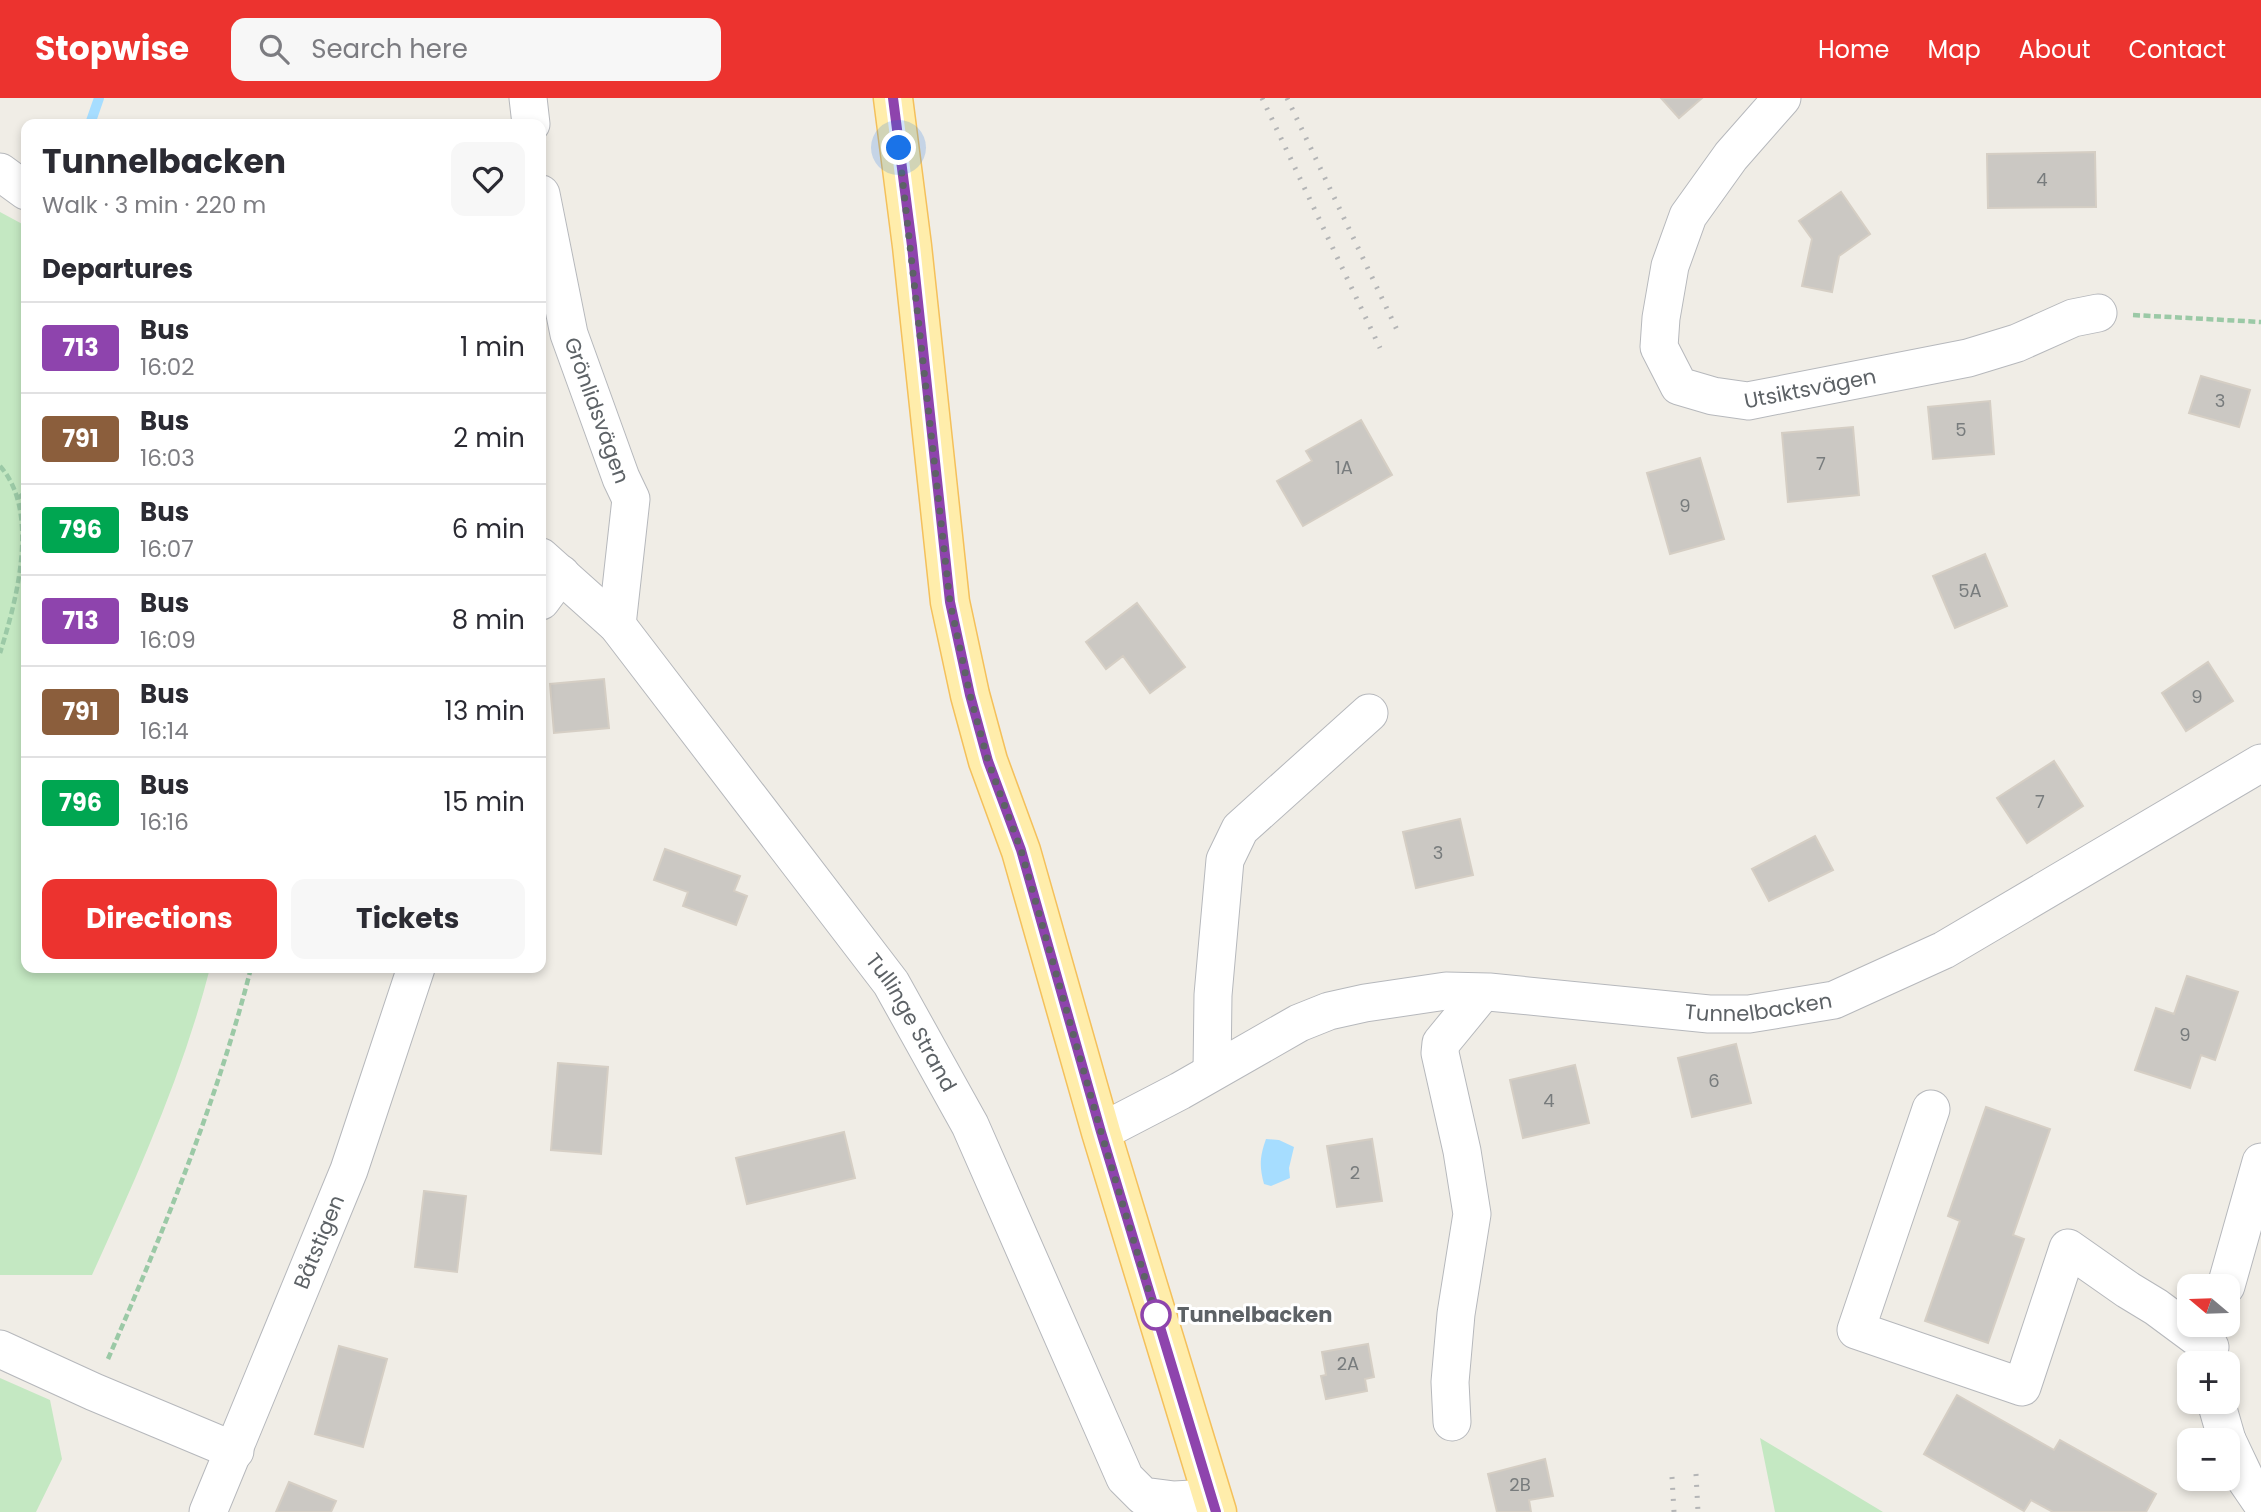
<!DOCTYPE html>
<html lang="en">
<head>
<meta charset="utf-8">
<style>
	:root { --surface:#fff; --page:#f7f7f7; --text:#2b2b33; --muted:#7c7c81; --line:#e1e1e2; --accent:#ec332f }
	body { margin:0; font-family:Poppins,sans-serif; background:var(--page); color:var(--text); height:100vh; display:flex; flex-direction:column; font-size:26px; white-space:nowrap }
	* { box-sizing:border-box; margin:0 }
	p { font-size:23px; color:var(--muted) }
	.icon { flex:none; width:38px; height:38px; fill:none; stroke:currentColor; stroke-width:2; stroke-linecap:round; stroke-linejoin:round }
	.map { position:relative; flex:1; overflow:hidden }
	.side { position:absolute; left:21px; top:21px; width:525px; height:854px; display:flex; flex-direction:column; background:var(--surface); border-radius:14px; box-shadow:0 4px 10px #0003 }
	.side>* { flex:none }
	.badge { padding:0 14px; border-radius:5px; font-size:24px; line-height:46px }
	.needle { width:46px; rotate:289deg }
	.controls { position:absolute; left:2177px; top:1176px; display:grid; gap:14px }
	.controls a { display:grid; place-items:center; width:63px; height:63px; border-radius:14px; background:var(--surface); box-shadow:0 4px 10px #0003; font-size:35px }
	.you { position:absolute; width:35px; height:35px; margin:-18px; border:5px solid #fff; border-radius:50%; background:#1a73e8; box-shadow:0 0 0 10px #1a73e833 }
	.map>.badge { position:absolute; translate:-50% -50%; box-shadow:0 0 0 4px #fff }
	h2 { padding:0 21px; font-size:26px; line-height:63px }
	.round { display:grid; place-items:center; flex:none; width:74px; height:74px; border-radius:14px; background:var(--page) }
	.head { display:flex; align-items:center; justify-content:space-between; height:119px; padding:0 21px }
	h1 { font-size:33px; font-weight:700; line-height:52px }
	.button { display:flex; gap:14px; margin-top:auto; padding:14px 21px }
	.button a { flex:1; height:80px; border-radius:14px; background:var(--accent); color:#fff; font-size:28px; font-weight:700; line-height:80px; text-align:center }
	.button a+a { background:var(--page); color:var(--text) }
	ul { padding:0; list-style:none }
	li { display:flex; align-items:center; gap:21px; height:91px; padding:0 21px; border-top:2px solid var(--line) }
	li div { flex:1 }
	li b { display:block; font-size:26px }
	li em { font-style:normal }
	li .badge { min-width:77px; font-weight:700; text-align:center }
	header { display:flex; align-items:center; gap:42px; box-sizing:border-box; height:98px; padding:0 35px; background:var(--accent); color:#fff }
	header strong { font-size:33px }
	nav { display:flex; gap:38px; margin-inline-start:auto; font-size:24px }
	.search { width:490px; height:63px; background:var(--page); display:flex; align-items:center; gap:18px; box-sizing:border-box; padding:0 24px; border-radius:14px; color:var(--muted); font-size:26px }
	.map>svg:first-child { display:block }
</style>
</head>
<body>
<header>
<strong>Stopwise</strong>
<div class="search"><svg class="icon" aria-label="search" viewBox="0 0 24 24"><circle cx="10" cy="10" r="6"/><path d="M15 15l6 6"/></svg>Search here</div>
<nav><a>Home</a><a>Map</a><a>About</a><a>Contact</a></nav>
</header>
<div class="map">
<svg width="2261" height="1414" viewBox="0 0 2261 1414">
	<rect width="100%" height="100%" fill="#f0ede6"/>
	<!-- green -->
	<path fill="#c4e8c2" d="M 0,114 L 26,128 L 26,870 L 210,870 C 183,976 137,1078 92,1177 L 0,1177 Z
		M 0,1280 L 50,1302 L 62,1361 L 36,1414 L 0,1414 Z
		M 1760,1340 L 1883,1414 L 1775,1414 Z"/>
	<!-- water -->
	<path fill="#a6ddff" d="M 1266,1041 L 1279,1042 L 1294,1049 L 1289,1070 L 1290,1080 L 1271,1088 L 1264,1086 C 1259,1068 1260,1058 1266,1041 Z"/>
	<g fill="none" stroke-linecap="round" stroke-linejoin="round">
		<!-- stream -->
		<path stroke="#a6ddff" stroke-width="10" d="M 90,26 L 99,0"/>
	</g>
	<!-- building -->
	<path fill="#cbc8c3" stroke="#d5cec4" stroke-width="2" d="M 1661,0 L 1702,0 L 1679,20 Z
		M 2095,54 L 2096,109 L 1988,110 L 1987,56 Z
		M 1841,94 L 1870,136 L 1839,158 L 1832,194 L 1802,188 L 1812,141 L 1799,123 Z
		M 2201,278 L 2250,292 L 2239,329 L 2189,315 Z
		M 1990,303 L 1994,356 L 1933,361 L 1928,309 Z
		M 1361,322 L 1392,377 L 1303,428 L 1277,383 L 1312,363 L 1306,353 Z
		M 1853,329 L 1859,397 L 1788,404 L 1782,335 Z
		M 1700,360 L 1724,441 L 1670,456 L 1647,375 Z
		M 1985,456 L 2007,508 L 1955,530 L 1933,478 Z
		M 1137,505 L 1185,569 L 1150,595 L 1123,558 L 1106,571 L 1086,544 Z
		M 2208,564 L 2233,603 L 2186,633 L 2162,595 Z
		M 604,581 L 609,630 L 554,635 L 550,586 Z
		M 2054,663 L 2083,708 L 2027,745 L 1997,700 Z
		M 1460,721 L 1473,777 L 1416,790 L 1403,734 Z
		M 1815,738 L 1833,772 L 1769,803 L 1752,771 Z
		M 665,751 L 740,778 L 734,793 L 747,798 L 736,827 L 683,808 L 688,794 L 654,782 Z
		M 2187,878 L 2238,894 L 2215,962 L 2201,957 L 2190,990 L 2135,972 L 2156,910 L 2174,916 Z
		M 1736,946 L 1751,1005 L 1692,1019 L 1678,960 Z
		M 558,965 L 608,969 L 601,1056 L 551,1052 Z
		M 1575,967 L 1589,1025 L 1523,1040 L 1510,982 Z
		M 1986,1009 L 2050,1031 L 2013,1137 L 2024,1141 L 1988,1245 L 1925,1223 L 1960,1123 L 1948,1118 Z
		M 844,1034 L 855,1080 L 747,1106 L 736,1060 Z
		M 1372,1041 L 1382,1103 L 1337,1109 L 1327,1048 Z
		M 424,1093 L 466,1098 L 457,1174 L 415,1169 Z
		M 1368,1246 L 1374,1279 L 1365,1281 L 1367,1293 L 1326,1301 L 1321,1278 L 1326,1277 L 1322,1254 Z
		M 339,1248 L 387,1261 L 363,1349 L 315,1336 Z
		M 1957,1297 L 2054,1352 L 2060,1342 L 2156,1396 L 2146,1414 L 2053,1414 L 2031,1402 L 2024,1413 L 1924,1356 Z
		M 1545,1361 L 1553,1398 L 1529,1402 L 1531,1414 L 1497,1414 L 1488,1376 Z
		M 289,1384 L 336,1403 L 331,1414 L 276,1414 Z"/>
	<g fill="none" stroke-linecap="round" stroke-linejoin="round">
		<!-- minor casing -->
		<g stroke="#b6b8bc" stroke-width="39">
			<g id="minor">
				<path d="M 528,0 L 531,26"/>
				<path id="s1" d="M 1782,0 L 1731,58 L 1688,118 L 1670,168 L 1661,220 L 1659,249 L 1679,288 L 1713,298 L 1748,303 L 1968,260 L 2017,245 L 2073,220 L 2098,215"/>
				<path d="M 0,74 L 26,93"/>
				<path id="s2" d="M 541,96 L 569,236 L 621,380 L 631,401 L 617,527"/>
				<path id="s3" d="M 541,459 L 617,527 L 891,885 L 970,1027 L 1125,1380 L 1143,1398 L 1174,1402 L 1212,1400"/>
				<path d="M 541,503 L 561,476"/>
				<path d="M 1212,973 L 1213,897 L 1225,762 L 1240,731 L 1369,615"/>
				<path d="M 1931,1011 L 1856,1232 L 2022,1289 L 2068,1150 L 2128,1192 L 2156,1209 L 2210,1249"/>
				<path id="s4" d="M 1101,1034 L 1180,993 L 1299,925 L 1329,913 L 1365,905 L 1446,893 L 1489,894 L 1709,916 L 1749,916 L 1834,902 L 1944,852 L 2261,665"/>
				<path d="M 2226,1188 L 2261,1064"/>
				<path d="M 0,1251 L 94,1294 L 235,1353"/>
				<path d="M 2216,1304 L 2227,1342"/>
				<path d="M 1452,1324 L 1450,1284 L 1456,1216 L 1472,1116 L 1462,1053 L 1440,955 L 1441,945 L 1482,895"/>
				<path d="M 2228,1344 L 2246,1382 L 2261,1404"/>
				<path id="s5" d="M 208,1414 L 349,1072 L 416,870"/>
			</g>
		</g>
		<!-- major casing -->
		<g stroke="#f4c05b" stroke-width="41">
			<path id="major" d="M 893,0 L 912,148 L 950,504 L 970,597 L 988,663 L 1021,753 L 1101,1034 L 1217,1414"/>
		</g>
		<!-- path -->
		<path stroke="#9bc9a6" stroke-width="4.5" stroke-dasharray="7 3.5" stroke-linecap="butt" d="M 2133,217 L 2261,224
			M 0,368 C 41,414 16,504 0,555
			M 18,400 L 26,394
			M 108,1261 C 163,1134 217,1004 251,870"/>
		<!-- minor -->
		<use href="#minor" stroke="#fff" stroke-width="37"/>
		<!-- major -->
		<use href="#major" stroke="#ffedab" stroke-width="38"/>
		<!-- rail -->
		<path stroke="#b4b5b6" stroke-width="5" stroke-dasharray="2 9" stroke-linecap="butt" d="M 1262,0 L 1380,250
			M 1287,0 L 1398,234
			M 1696,1376 L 1698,1414
			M 1672,1379 L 1674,1414"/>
	</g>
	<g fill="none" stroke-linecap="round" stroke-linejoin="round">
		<!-- line casing -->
		<g stroke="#fff" stroke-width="16">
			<path id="line" d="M 893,0 L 912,148 L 950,504 L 970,597 L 988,663 L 1021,752 L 1101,1034 L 1216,1414"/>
		</g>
		<!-- line -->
		<use href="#line" stroke="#8e44ad" stroke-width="10"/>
		<!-- walk -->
		<path stroke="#5d6266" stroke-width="7" stroke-dasharray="0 12.6" d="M 899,50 L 950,504 L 970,597 L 988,663 L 1021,752 L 1101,1034 L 1156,1217"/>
	</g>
	<!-- markers -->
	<circle fill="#fff" stroke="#8e44ad" stroke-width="3.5" cx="1156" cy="1217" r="14"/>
	<g text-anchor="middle" stroke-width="6" stroke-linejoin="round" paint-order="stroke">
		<!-- number labels -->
		<g font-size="18" fill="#787c7d">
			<text x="2042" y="88">4</text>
			<text x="2220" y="309">3</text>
			<text x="1961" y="338">5</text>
			<text x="1821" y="372">7</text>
			<text x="1344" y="376">1A</text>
			<text x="1685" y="414">9</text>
			<text x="1970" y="499">5A</text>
			<text x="2197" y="605">9</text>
			<text x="2040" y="710">7</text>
			<text x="1438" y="761">3</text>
			<text x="2185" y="943">9</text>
			<text x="1714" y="989">6</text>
			<text x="1549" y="1009">4</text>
			<text x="1355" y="1081">2</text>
			<text x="1348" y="1272">2A</text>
			<text x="1520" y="1393">2B</text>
		</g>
		<!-- street labels -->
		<g font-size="21" fill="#5d6266" stroke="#fff">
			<text dy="7" stroke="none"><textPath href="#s1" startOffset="464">Utsiktsvägen</textPath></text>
			<text dy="7" stroke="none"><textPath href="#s2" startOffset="224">Grönlidsvägen</textPath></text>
			<text dy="7" stroke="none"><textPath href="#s4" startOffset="691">Tunnelbacken</textPath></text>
			<text dy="7" stroke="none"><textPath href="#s3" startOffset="597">Tullinge Strand</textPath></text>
			<text dy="7" stroke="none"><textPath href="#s5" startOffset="292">Båtstigen</textPath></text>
		</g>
		<!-- stop labels -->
		<g font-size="21" font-weight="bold" fill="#5d6266" stroke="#fff" text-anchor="start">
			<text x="1177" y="1224">Tunnelbacken</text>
		</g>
	</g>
</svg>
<div class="controls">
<a><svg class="needle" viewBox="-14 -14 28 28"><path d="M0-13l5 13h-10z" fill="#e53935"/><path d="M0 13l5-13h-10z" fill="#7c7c81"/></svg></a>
<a>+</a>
<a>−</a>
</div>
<div class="you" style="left:899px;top:50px"></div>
<section class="side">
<div class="head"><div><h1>Tunnelbacken</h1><p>Walk · 3 min · 220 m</p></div><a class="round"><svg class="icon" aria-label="heart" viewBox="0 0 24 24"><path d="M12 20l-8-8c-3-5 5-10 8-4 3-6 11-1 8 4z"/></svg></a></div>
<h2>Departures</h2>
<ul>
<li><span class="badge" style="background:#8e44ad;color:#fff">713</span><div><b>Bus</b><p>16:02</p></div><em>1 min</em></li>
<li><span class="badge" style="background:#8b5e3c;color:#fff">791</span><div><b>Bus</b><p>16:03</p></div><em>2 min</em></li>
<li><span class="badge" style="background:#00a651;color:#fff">796</span><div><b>Bus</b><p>16:07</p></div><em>6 min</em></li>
<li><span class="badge" style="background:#8e44ad;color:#fff">713</span><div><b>Bus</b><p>16:09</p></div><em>8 min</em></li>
<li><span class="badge" style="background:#8b5e3c;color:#fff">791</span><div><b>Bus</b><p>16:14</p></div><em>13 min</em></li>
<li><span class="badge" style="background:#00a651;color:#fff">796</span><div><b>Bus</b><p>16:16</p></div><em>15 min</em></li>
</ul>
<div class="button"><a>Directions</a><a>Tickets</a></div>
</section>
</div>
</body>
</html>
